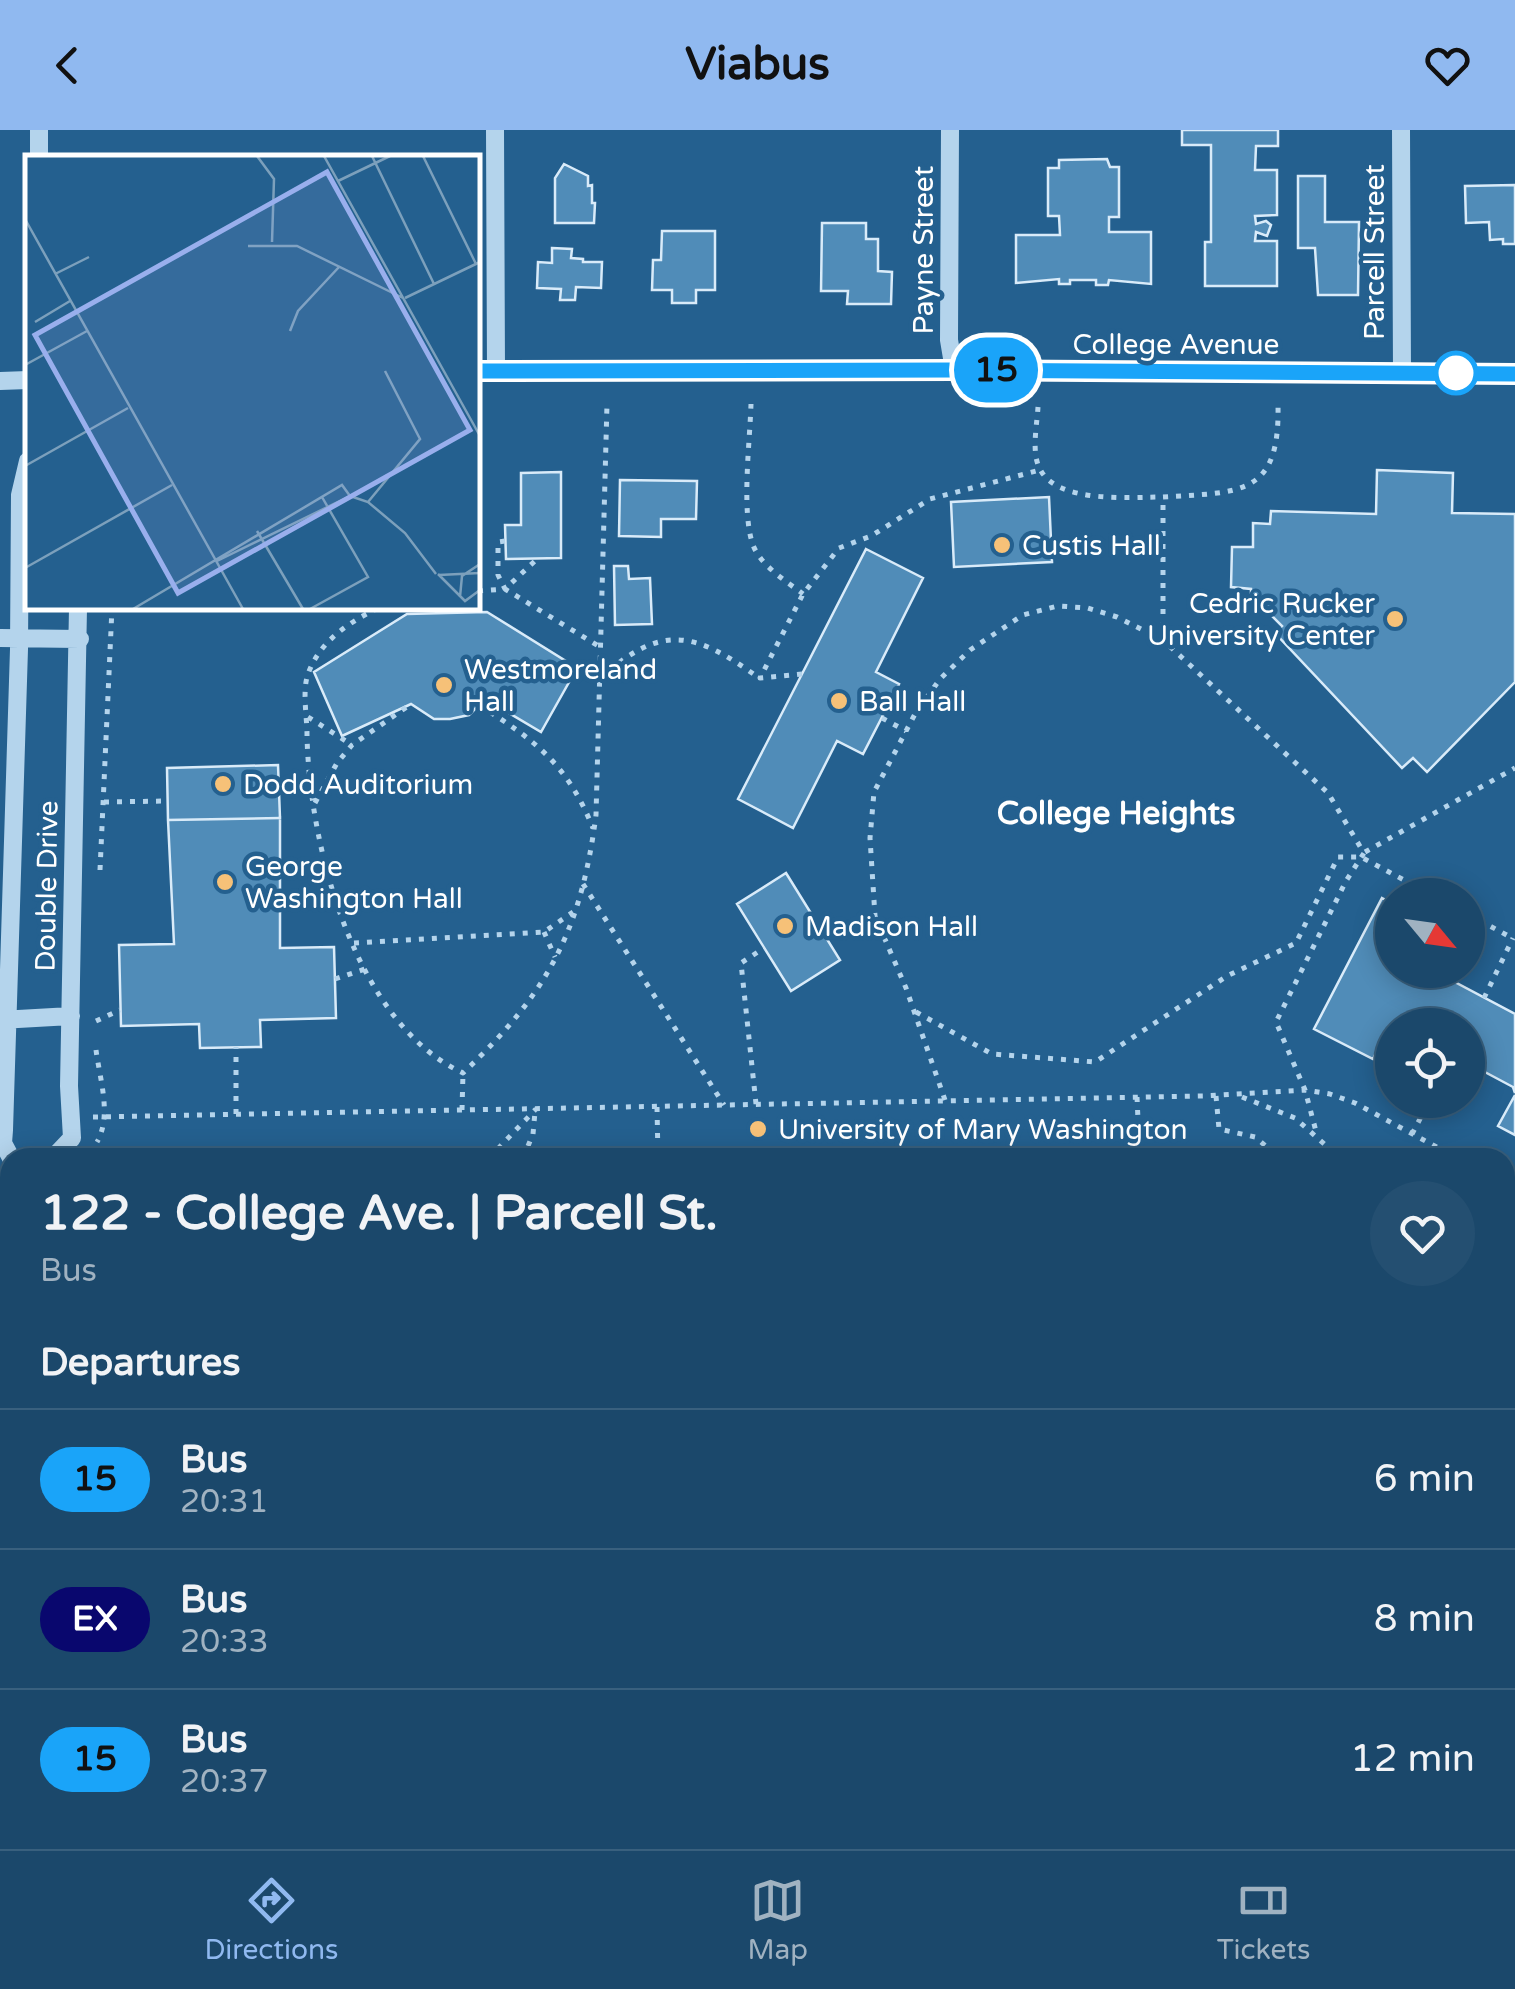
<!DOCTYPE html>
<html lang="en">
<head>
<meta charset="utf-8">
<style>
	:root { --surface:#1b486b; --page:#244f71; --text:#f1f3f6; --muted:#a0b2c1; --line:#39607e; --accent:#90b9f0 }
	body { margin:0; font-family:"Varela Round",sans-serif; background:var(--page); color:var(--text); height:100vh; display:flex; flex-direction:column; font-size:38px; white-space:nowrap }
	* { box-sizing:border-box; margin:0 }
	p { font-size:32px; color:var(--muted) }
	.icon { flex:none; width:55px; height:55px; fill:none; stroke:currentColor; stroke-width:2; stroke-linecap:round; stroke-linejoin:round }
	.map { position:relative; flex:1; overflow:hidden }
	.sheet { position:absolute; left:0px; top:1018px; width:1515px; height:702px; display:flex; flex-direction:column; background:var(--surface); border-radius:30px 30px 0 0; box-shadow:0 5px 25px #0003,0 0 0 2px var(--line) }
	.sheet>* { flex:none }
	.badge { padding:0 20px; border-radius:32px; font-size:35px; line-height:65px }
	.needle { width:65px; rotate:119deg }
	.buttons { position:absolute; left:1375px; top:748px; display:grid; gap:20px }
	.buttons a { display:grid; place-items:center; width:110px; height:110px; border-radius:50%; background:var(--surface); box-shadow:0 5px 25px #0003,0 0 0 2px var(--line); font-size:50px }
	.map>.badge { position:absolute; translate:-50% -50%; box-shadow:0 0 0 5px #fff }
	h2 { padding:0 40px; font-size:38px; line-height:90px }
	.round { display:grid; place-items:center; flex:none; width:105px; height:105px; border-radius:52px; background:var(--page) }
	.head { display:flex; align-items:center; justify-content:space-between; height:170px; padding:0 40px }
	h1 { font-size:48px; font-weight:800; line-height:75px }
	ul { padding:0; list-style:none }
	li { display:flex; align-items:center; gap:30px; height:140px; padding:0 40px; border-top:2px solid var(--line) }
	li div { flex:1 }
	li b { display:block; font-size:38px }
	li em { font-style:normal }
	li .badge { min-width:110px; font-weight:700; text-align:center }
	header { display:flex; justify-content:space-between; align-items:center; height:130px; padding:0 40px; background:var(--accent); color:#111; font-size:45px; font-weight:800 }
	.tabs { display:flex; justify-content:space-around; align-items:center; height:140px; border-top:2px solid var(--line); background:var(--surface); font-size:28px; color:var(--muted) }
	.tabs a { display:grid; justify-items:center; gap:5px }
	.tabs .selected { color:var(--accent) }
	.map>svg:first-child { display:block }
</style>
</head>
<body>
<header><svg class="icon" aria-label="back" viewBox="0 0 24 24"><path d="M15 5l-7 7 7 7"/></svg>Viabus<svg class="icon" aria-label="heart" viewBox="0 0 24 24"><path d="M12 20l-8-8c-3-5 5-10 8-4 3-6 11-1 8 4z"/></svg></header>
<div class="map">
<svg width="1515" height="1719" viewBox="0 0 1515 1719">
	<rect width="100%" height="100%" fill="#24608f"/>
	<!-- building -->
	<path fill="#508cb8" stroke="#d9ebf9" stroke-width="2.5" d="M 1182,0 L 1278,0 L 1278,16 L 1256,16 L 1255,40 L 1277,40 L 1277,85 L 1255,86 L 1256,94 L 1266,91 L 1271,95 L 1267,106 L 1256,102 L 1255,111 L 1277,111 L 1277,156 L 1205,156 L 1205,112 L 1211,112 L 1211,15 L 1182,15 Z
		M 1107,29 L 1110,37 L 1119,37 L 1119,87 L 1109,87 L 1109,102 L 1151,102 L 1151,154 L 1109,150 L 1108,155 L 1096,155 L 1096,150 L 1070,150 L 1070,154 L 1059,154 L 1059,149 L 1016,153 L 1016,105 L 1060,105 L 1059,86 L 1048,86 L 1048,38 L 1059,38 L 1059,30 Z
		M 564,34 L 588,46 L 588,56 L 592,55 L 592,73 L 595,73 L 594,93 L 555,93 L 555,48 Z
		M 1298,46 L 1325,46 L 1325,92 L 1359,92 L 1358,165 L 1318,165 L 1315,118 L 1298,118 Z
		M 1515,55 L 1515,114 L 1503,114 L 1503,109 L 1490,110 L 1489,92 L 1466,93 L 1465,56 Z
		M 822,93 L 866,93 L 866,109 L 878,109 L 878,141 L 892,142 L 891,174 L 847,174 L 848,161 L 821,161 Z
		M 662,101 L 715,101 L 715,160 L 696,160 L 696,173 L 672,173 L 672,160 L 652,160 L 653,130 L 661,130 Z
		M 552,118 L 572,119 L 571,128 L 583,129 L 583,132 L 602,132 L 601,158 L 576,157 L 575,170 L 560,170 L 561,159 L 537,158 L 538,132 L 552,133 Z
		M 1377,340 L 1453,343 L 1452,383 L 1515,384 L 1515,552 L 1427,642 L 1413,628 L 1402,638 L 1275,503 L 1282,496 L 1269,483 L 1251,481 L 1251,459 L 1231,457 L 1232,417 L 1253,417 L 1253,393 L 1270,394 L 1271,381 L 1376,384 Z
		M 561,342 L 561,428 L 506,429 L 505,395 L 521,395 L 521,343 Z
		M 620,350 L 697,351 L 696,389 L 661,389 L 661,407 L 619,406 Z
		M 1049,367 L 1052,432 L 954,437 L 951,372 Z
		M 866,419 L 923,448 L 876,542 L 899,554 L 863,624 L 837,611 L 793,698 L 738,669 Z
		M 614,436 L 628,436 L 629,449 L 650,448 L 652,494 L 615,495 Z
		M 487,482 L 577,538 L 541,602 L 485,569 L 469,585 L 450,589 L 434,589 L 411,574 L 342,606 L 314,542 L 407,484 Z
		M 278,635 L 280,688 L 168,690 L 167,638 Z
		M 280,688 L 280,818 L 334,817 L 336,888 L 260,890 L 261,917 L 200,918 L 199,894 L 121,896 L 119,815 L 174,814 L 168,690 Z
		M 786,743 L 840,830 L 791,861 L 737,774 Z
		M 1382,768 L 1392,773 L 1392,840 L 1432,840 L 1515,884 L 1515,963 L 1513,957 L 1468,933 L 1468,895 L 1389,896 L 1373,929 L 1314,899 Z
		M 1515,965 L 1515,1005 L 1498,996 Z
		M 1515,1181 L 1515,1271 L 1505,1266 L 1505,1199 Z"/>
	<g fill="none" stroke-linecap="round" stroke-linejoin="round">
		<!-- path -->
		<path stroke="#b4d4ec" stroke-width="5" stroke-dasharray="5 8" stroke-linecap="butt" d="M 751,274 C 750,311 741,382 753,415 C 761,436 786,451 803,464
			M 1038,277 C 1037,295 1031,323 1040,339 C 1057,374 1131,367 1163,367
			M 505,411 L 498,412 L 498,445 L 505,459 L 537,429
			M 478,461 L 505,459 L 600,517
			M 378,478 C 348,493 320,511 308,544 C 302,561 307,586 307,605 C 309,714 354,893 463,943 C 548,863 581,801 596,685 L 607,274
			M 1163,510 L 1163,367 C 1240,362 1280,367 1278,275
			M 802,544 L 760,548 L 803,464 L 839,418 L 871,406 L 930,369 L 1040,340
			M 599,549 C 662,493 694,501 759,548
			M 479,575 C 536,611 567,634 593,698
			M 308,587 L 352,615
			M 882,588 L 906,601
			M 104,672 L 168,671
			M 315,673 L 337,633 L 352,615 L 411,574
			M 1365,722 L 1515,638
			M 100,740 L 112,478
			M 583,754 L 724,975
			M 1468,784 L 1512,808
			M 544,802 L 555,827
			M 354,813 L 544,802 L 573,782
			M 335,849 L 365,839
			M 1484,868 L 1513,808
			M 916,882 L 992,924 L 1095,932 L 1227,846 L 1296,813 L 1338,727 L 1361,727 L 1432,765
			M 96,891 L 120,880
			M 96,920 C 100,950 112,986 97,1012
			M 1216,966 L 1219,999 L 1255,1007 L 1280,1028
			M 1137,967 L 1138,990
			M 1242,967 L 1295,988 L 1340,1028
			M 945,970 L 906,858 L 875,786 L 870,708 L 874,662 L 915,584 L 940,549 L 970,520 L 1023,485 L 1058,476 L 1088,478 L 1117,487 L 1163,510 L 1328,663 L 1364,723 L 1346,751 L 1276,892 L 1305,960 L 1317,1005
			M 756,974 L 741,833 L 764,818
			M 657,977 L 658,1028
			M 462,980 L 463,943
			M 236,984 L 236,917
			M 93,987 L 1203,966 L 1305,960 L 1330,964 L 1355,973 L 1457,1028
			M 1412,1004 L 1430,970
			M 489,1028 L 536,979
			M 523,1028 L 533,1004 L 535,982
			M 1505,1052 L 1515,1057
			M 1505,1177 L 1515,1159
			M 1505,1343 L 1515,1361"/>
		<!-- minor -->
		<path stroke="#b4d4ec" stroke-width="18" d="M 39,0 L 39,28
			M 495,0 L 496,241
			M 950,0 L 949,210 L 954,240
			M 1401,0 L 1402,243
			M 478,241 L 954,240 L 1515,244
			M 0,251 L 28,250
			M 0,508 L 80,509
			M 0,890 L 71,886
			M 11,1028 L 3,1013 L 4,1000 L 19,519 L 20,365 L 28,331
			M 53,1028 L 72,1008 L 69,956 L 78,478
			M 0,1300 L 10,1330
			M 1505,1405 L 1515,1411
			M 783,1719 L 790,1710"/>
	</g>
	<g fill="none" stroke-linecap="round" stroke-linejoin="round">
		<!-- line casing -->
		<g stroke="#fff" stroke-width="22">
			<path id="line" d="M 478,241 L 954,240 L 1515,244"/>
		</g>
		<!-- line -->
		<use href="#line" stroke="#1aa4f9" stroke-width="15"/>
	</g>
	<!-- markers -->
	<circle fill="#fff" stroke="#1aa4f9" stroke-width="5" cx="1456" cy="243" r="20"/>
	<g fill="#f6c178" stroke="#24608f" stroke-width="4">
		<circle cx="1002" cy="415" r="10"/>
		<circle cx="1395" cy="489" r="10"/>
		<circle cx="444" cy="555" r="10"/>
		<circle cx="839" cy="571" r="10"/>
		<circle cx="223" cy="654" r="10"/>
		<circle cx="225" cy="752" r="10"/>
		<circle cx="785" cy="796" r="10"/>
		<circle cx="758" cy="999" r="10"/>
	</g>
	<g text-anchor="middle" stroke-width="9" stroke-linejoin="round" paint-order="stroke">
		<!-- street labels -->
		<g font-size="28" fill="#fff" stroke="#24608f">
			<text transform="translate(923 120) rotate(-90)" y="10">Payne Street</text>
			<text transform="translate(1374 122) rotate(-90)" y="10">Parcell Street</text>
			<text x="1176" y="224">College Avenue</text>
			<text transform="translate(46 756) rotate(-89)" y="10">Double Drive</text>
		</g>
		<!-- poi labels -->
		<g font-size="28" fill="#fff" stroke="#24608f" text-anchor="start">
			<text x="1022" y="425">Custis Hall</text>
			<text x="1375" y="483" text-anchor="end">Cedric Rucker<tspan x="1375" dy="32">University Center</tspan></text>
			<text x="464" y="549">Westmoreland<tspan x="464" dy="32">Hall</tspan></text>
			<text x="859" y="581">Ball Hall</text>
			<text x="243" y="664">Dodd Auditorium</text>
			<text x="245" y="746">George<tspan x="245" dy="32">Washington Hall</tspan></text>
			<text x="805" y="806">Madison Hall</text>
			<text x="778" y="1009">University of Mary Washington</text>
		</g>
		<!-- quarter labels -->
		<g font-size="32" font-weight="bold" fill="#fff" stroke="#24608f">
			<text x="1116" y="694">College Heights</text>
		</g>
	</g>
	<!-- overview -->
	<g transform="translate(25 25)">
		<rect width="455" height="455" fill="#24608f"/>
		<path fill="none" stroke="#7ca0bc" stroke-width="2.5" d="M 232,1 L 249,24 L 247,87M 299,1 L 455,281M 347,1 L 409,129M 398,1 L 451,109M 313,26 L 365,1M 0,64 L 218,454M 223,91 L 272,91 L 378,143M 30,119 L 64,102M 380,143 L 455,107M 10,167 L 45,146M 265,176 L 273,156 L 314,112M 0,210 L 62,176M 0,311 L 103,253M 325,341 L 343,347 L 380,378 L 411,419M 343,347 L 395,284 L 360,216M 232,376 L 278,454M 192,406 L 325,341M 0,413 L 147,330M 413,419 L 440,446 L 455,435M 414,420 L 455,418M 435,442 L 437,421 L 455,409M 108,454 L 317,330 L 325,341M 285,454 L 343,422 L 297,342"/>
		<path fill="#99afed" fill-opacity="0.15" stroke="#99afed" stroke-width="5" d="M 302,17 L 445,275 L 153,438 L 10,180 Z"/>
		<rect width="455" height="455" fill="none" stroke="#fff" stroke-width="5"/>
	</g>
</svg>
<div class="buttons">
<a><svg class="needle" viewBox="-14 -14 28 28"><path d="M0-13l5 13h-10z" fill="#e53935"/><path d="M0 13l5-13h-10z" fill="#a0b2c1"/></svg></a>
<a><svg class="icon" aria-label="locate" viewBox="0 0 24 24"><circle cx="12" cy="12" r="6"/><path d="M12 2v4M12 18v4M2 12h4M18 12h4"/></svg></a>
</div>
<b class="badge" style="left:996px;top:240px;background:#1aa4f9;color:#111">15</b>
<section class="sheet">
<div class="head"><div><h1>122 - College Ave. | Parcell St.</h1><p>Bus</p></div><a class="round"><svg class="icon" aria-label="heart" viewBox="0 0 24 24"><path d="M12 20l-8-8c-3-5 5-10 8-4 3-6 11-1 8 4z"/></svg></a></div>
<h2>Departures</h2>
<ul>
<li><span class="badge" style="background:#1aa4f9;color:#111">15</span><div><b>Bus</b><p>20:31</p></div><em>6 min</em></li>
<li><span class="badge" style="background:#09076e;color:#fff">EX</span><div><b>Bus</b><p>20:33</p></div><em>8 min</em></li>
<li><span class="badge" style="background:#1aa4f9;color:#111">15</span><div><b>Bus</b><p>20:37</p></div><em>12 min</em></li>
</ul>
</section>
</div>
<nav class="tabs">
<a class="selected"><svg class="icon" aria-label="directions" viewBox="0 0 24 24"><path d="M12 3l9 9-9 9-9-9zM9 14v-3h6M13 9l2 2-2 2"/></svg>Directions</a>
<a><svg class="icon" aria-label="map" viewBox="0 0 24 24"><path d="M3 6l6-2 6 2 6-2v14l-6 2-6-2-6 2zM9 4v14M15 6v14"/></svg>Map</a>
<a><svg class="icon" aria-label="tickets" viewBox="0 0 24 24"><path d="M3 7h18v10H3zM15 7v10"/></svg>Tickets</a>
</nav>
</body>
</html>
